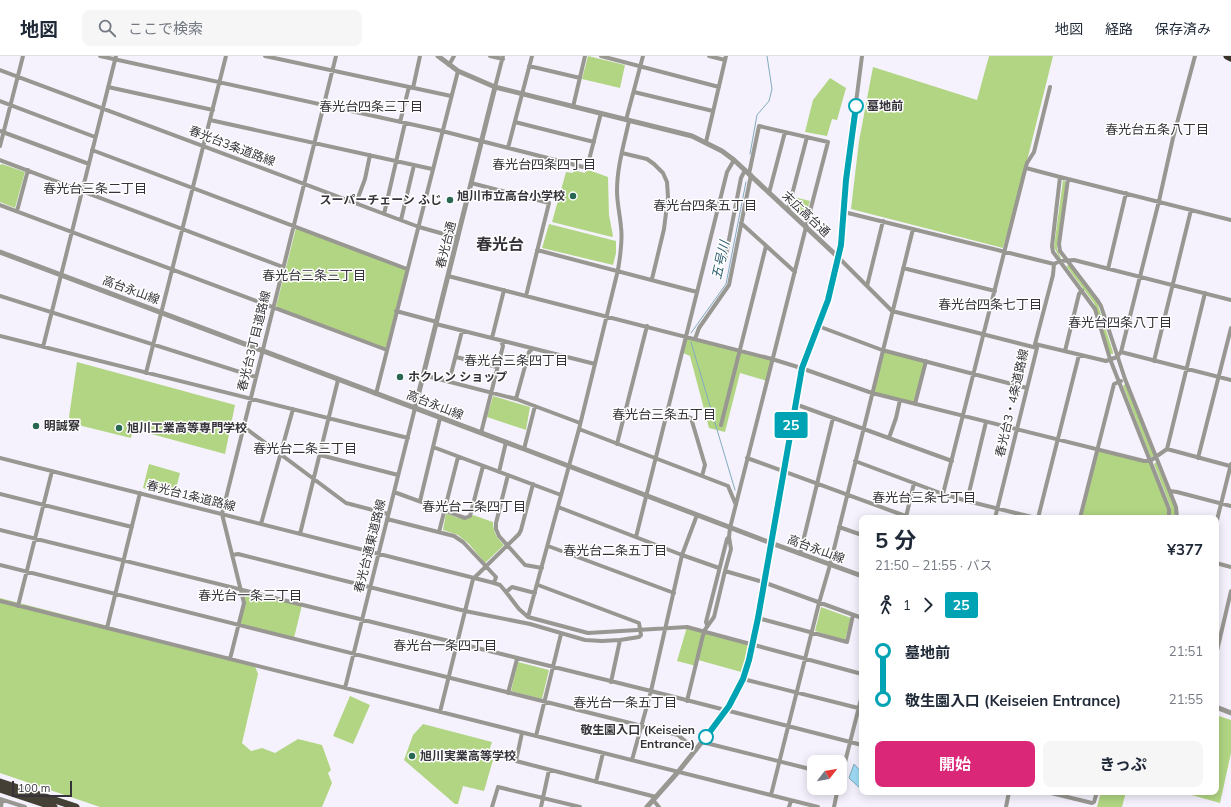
<!DOCTYPE html>
<html lang="ja">
<head>
<meta charset="utf-8">
<style>
	:root { --surface:#fff; --page:#f6f6f7; --text:#1f2937; --muted:#747a83; --line:#e0e1e3; --accent:#db2777 }
	body { margin:0; font-family:Mulish,"Noto Sans JP",sans-serif; background:var(--page); color:var(--text); height:100vh; display:flex; flex-direction:column; font-size:15px; white-space:nowrap }
	* { box-sizing:border-box; margin:0 }
	p { font-size:13px; color:var(--muted) }
	.icon { flex:none; width:22px; height:22px; fill:none; stroke:currentColor; stroke-width:2; stroke-linecap:round; stroke-linejoin:round }
	.map { position:relative; flex:1; overflow:hidden }
	.sheet { position:absolute; left:859px; top:459px; width:360px; height:280px; display:flex; flex-direction:column; background:var(--surface); border-radius:8px; box-shadow:0 2px 10px #0003 }
	.sheet>* { flex:none }
	.badge { padding:0 8px; border-radius:3px; font-size:14px; line-height:26px }
	.needle { width:26px; rotate:59deg }
	.fabs { position:absolute; left:807px; top:699px; display:grid; gap:8px }
	.fabs a { display:grid; place-items:center; width:40px; height:40px; border-radius:8px; background:var(--surface); box-shadow:0 2px 10px #0003; font-size:20px }
	.scale { position:absolute; left:12px; bottom:10px; width:60px; box-sizing:border-box; padding-left:4px; border:2px solid #353339; border-top:0; font-size:11px; line-height:14px; white-space:nowrap; color:#353339; -webkit-text-stroke:3px #fff; paint-order:stroke }
	.map>.badge { position:absolute; translate:-50% -50%; box-shadow:0 0 0 2px #fff }
	.legs { display:flex; align-items:center; gap:6px; height:44px; padding:0 16px; font-size:13px }
	.legs p { margin-inline-start:auto }
	.headline { display:flex; align-items:center; justify-content:space-between; height:68px; padding:0 16px }
	h1 { font-size:22px; font-weight:700; line-height:30px }
	.button { display:flex; gap:8px; margin-top:auto; padding:8px 16px }
	.button a { flex:1; height:46px; border-radius:8px; background:var(--accent); color:#fff; font-size:16px; font-weight:700; line-height:46px; text-align:center }
	.button a+a { background:var(--page); color:var(--text) }
	ul { padding:0 16px; list-style:none }
	li { display:flex; align-items:center; gap:14px; height:48px; font-size:15px }
	li i { display:grid; place-items:center; width:6px; height:100%; margin:0 5px; background:currentColor }
	li i::after { content:''; width:10px; height:10px; margin:-5px; border:3px solid; border-radius:50%; background:var(--surface) }
	li p { margin-inline-start:auto }
	li:first-child i { background:linear-gradient(#0000 50%,currentColor 0) }
	li:last-child i { background:linear-gradient(currentColor 50%,#0000 0) }
	header { display:flex; align-items:center; gap:24px; box-sizing:border-box; height:56px; padding:0 20px; background:var(--surface); border-bottom:1px solid var(--line) }
	header strong { font-size:19px }
	nav { display:flex; gap:22px; margin-inline-start:auto; font-size:14px }
	.search { width:280px; height:36px; background:var(--page); display:flex; align-items:center; gap:10px; box-sizing:border-box; padding:0 14px; border-radius:8px; color:var(--muted); font-size:15px }
	.map>svg:first-child { display:block }
</style>
</head>
<body>
<header>
<strong>地図</strong>
<div class="search"><svg class="icon" aria-label="search" viewBox="0 0 24 24"><circle cx="10" cy="10" r="6"/><path d="M15 15l6 6"/></svg>ここで検索</div>
<nav><a>地図</a><a>経路</a><a>保存済み</a></nav>
</header>
<div class="map">
<svg width="1231" height="751" viewBox="0 0 1231 751">
	<rect width="100%" height="100%" fill="#f5f2fd"/>
	<!-- green -->
	<path fill="#b1d583" d="M 588,0 L 625,9 L 620,32 L 582,23 Z
		M 989,0 L 1053,0 L 1021,129 L 1003,192 L 851,153 L 859,85 L 873,11 L 977,44 Z
		M 830,22 L 846,32 L 837,64 L 832,63 L 827,80 L 805,76 L 813,44 Z
		M 2,108 L 25,116 L 15,152 L 0,146 L 0,109 Z
		M 586,113 L 608,121 L 609,159 L 613,180 L 612,181 L 552,166 L 566,116 L 573,117 L 573,114 L 585,117 Z
		M 1063,124 L 1066,126 L 1057,190 L 1057,193 L 1061,202 L 1060,203 L 1054,191 Z
		M 794,141 L 810,145 L 806,157 L 801,160 L 791,150 Z
		M 549,168 L 616,185 L 616,197 L 613,209 L 542,192 Z
		M 296,172 L 406,214 L 386,292 L 276,251 Z
		M 1069,209 L 1097,246 L 1113,296 L 1113,298 L 1110,298 L 1094,247 L 1067,211 L 1066,210 Z
		M 686,281 L 772,303 L 767,325 L 740,317 L 725,376 L 709,372 L 690,300 L 683,297 Z
		M 882,294 L 926,305 L 915,348 L 872,337 Z
		M 77,306 L 235,349 L 225,398 L 133,373 L 131,382 L 74,368 L 69,361 Z
		M 1125,328 L 1127,329 L 1154,399 L 1151,402 L 1123,330 Z
		M 493,340 L 530,351 L 526,374 L 487,361 Z
		M 1097,393 L 1150,405 L 1169,453 L 1169,462 L 1080,462 Z
		M 1156,406 L 1175,452 L 1175,462 L 1171,462 L 1171,452 L 1154,408 Z
		M 149,408 L 180,417 L 174,440 L 143,432 Z
		M 446,457 C 456,461 465,467 473,459 L 493,466 C 493,476 497,482 504,489 L 485,507 L 469,488 L 458,479 L 443,474 Z
		M 242,534 L 302,549 L 294,582 L 239,569 L 244,547 Z
		M 0,542 L 108,570 L 255,610 L 258,618 L 242,687 L 251,695 L 262,692 L 275,697 L 298,683 L 322,689 L 331,714 L 328,717 L 332,727 L 322,751 L 100,751 L 0,717 Z
		M 821,551 L 851,562 L 845,584 L 815,575 Z
		M 687,571 L 752,589 L 745,617 L 698,604 L 696,610 L 677,605 Z
		M 518,606 L 549,614 L 542,643 L 511,635 Z
		M 350,640 L 370,649 L 353,688 L 333,680 Z
		M 1216,659 L 1231,664 L 1231,697 L 1220,747 L 1181,736 L 1216,736 Z
		M 423,668 L 492,686 L 489,695 L 495,697 L 484,735 L 463,730 L 458,748 L 455,748 L 404,704 L 413,679 Z
		M 1101,736 L 1126,736 L 1122,751 L 1097,751 Z"/>
	<!-- water -->
	<path fill="#a1def9" stroke="#81abbf" d="M 854,708 L 862,717 L 862,734 L 849,722 Z"/>
	<g fill="none" stroke-linecap="round" stroke-linejoin="round">
		<!-- stream -->
		<path stroke="#81abbf" stroke-width="1" d="M 750,98 L 757,59 L 769,45 L 772,33 L 767,0
			M 691,277 L 726,228 L 746,126
			M 691,286 L 735,434"/>
		<!-- minor -->
		<path stroke="#999791" stroke-width="4" d="M 100,0 L 442,75 L 583,111 L 588,108 L 601,57
			M 265,0 L 451,40
			M 490,0 L 503,3
			M 601,0 L 719,31
			M 709,0 L 725,4
			M 862,0 L 846,124 L 843,169 L 838,201 L 892,255 L 1037,292
			M 449,9 L 454,0
			M 529,10 L 580,22
			M 0,14 L 419,171 L 458,182
			M 108,31 L 213,54
			M 495,31 L 503,0
			M 413,32 L 420,0
			M 634,36 L 713,55
			M 0,45 L 95,81
			M 573,51 L 585,0
			M 210,64 L 432,113
			M 626,64 L 643,0
			M 400,66 L 409,31
			M 515,66 L 594,86
			M 0,75 L 89,108
			M 706,86 L 726,0
			M 0,90 L 23,0
			M 508,92 L 532,0
			M 92,94 L 407,213
			M 622,97 L 647,103 L 654,108 L 663,117 L 667,126 L 668,141 L 664,173 L 652,223
			M 0,104 L 283,211
			M 1026,112 L 1060,121 L 1231,164
			M 1060,121 L 1052,190 L 1053,196 L 1095,253 L 1110,303 L 1169,453 L 1169,462
			M 1068,123 L 1059,188 L 1060,195 L 1098,245 L 1101,250 L 1125,323 L 1176,451 L 1177,462
			M 471,127 L 549,147 L 526,240
			M 769,137 L 785,76
			M 356,147 L 365,123 L 370,99
			M 0,149 L 387,294
			M 788,154 L 807,81
			M 17,155 L 28,114
			M 844,156 L 1054,208 L 1060,205 L 1074,204 L 1231,244
			M 384,158 L 405,67
			M 401,164 L 414,109
			M 741,167 L 795,216
			M 537,194 L 697,236
			M 725,204 L 741,122 L 745,114
			M 903,212 L 995,235
			M 1108,213 L 1126,137
			M 448,220 L 772,303 L 801,312 L 872,337 L 1144,405 L 1150,405 L 1167,393 L 1205,237
			M 867,230 L 883,165
			M 0,240 L 256,321
			M 396,255 L 437,266
			M 436,268 L 595,308
			M 818,270 L 882,294 L 1027,332
			M 0,280 L 408,382
			M 492,282 L 504,234
			M 695,283 L 699,272 L 729,229 L 751,119
			M 1035,288 L 1106,305 L 1117,301 L 1121,296 L 1159,145 L 1173,82 L 1195,0
			M 43,291 L 116,0
			M 1065,295 L 1079,238 L 1082,234
			M 1121,296 L 1231,324
			M 456,301 L 497,311
			M 1154,305 L 1191,154
			M 146,317 L 226,0
			M 423,319 L 516,343 L 580,367
			M 449,326 L 462,275
			M 376,338 L 458,15
			M 516,343 L 529,296 L 532,293
			M 795,348 L 952,405
			M 915,348 L 926,305
			M 721,369 L 766,190
			M 244,371 L 346,447 L 388,458
			M 579,373 L 702,420 L 705,409 L 691,362 L 668,356
			M 481,377 L 503,290 L 501,285
			M 889,382 L 896,362 L 900,344
			M 617,388 L 647,270
			M 433,391 L 561,439
			M 524,393 L 535,350
			M 1167,393 L 1230,410
			M 320,399 L 398,419
			M 0,402 L 494,527 L 500,529 L 506,536 L 512,531 L 535,537
			M 747,402 L 911,462
			M 1198,402 L 1231,272
			M 855,405 L 943,438 L 967,445 L 1036,462
			M 499,416 L 506,386
			M 508,419 L 496,467 L 496,473 L 499,480 L 525,509 L 542,512
			M 702,420 L 728,430 L 736,449
			M 1170,435 L 1177,436 L 1231,450
			M 394,436 L 465,462 L 470,460 L 483,410
			M 0,438 L 132,471
			M 943,438 L 1025,114 L 1027,107 L 1034,96 L 1050,31
			M 420,445 L 440,362
			M 967,445 L 986,366
			M 558,451 L 682,499 L 719,512
			M 906,461 L 914,427
			M 995,462 L 1037,292 L 1035,288 L 1053,219 L 1054,208
			M 1038,462 L 1079,299
			M 1080,462 L 1114,328 L 1121,325
			M 387,463 L 454,480 L 463,486 L 496,521 L 494,527
			M 261,468 L 293,353
			M 1216,468 L 1231,408
			M 839,471 L 862,479
			M 0,474 L 651,635 L 862,689
			M 439,476 L 458,401
			M 300,478 L 338,324
			M 636,481 L 727,116 L 734,104
			M 548,490 L 674,537
			M 800,498 L 833,362
			M 233,499 L 238,498 L 465,555 L 530,568 L 585,584 L 602,585 L 620,584 L 639,581 L 641,579 L 639,567 L 538,529
			M 1216,507 L 1231,511
			M 0,509 L 678,679 L 696,694
			M 725,515 L 763,526 L 862,562
			M 506,536 L 519,553 L 528,561 L 588,577 L 687,571 L 862,618
			M 0,545 L 818,751
			M 18,550 L 52,415
			M 528,561 L 579,373 L 618,214 C 620,200 623,186 621,171 C 620,159 617,147 617,135 C 617,111 624,88 629,65
			M 758,562 L 847,586 L 853,559
			M 707,569 L 706,566 L 727,483 L 729,481
			M 107,572 L 140,437
			M 1216,599 L 1231,535
			M 230,603 L 244,547 L 222,458 L 336,0
			M 743,623 L 862,653
			M 611,626 L 620,584
			M 345,632 L 415,352
			M 508,637 L 517,603
			M 687,645 L 704,575 L 714,561 L 725,515 L 731,493 L 729,481 L 730,472 L 806,171 L 828,86 L 759,70 L 749,118
			M 440,656 L 473,523 L 519,478 L 521,474 L 533,428
			M 522,677 L 516,705 L 656,741
			M 536,680 L 561,578
			M 702,686 L 814,714
			M 632,704 L 651,635 L 682,499 L 697,459
			M 596,726 L 603,697
			M 840,726 L 862,639
			M 1047,736 L 1092,747 L 1094,746 L 1097,736
			M 771,739 L 819,547 L 830,509 L 913,173
			M 0,743 L 25,751
			M 653,744 L 659,751
			M 1,751 L 2,744
			M 492,751 L 498,731 L 580,751
			M 541,751 L 549,714
			M 789,751 L 791,745
			M 834,751 L 838,732
			M 1006,751 L 1009,736"/>
		<!-- tertiary -->
		<path stroke="#999791" stroke-width="5" d="M 438,0 L 458,15 L 495,31 L 692,80 L 722,95 L 734,104 L 838,201 L 828,244 L 801,312 L 758,562 L 743,623 L 729,650 L 721,662 L 678,716 L 647,751
			M 0,196 L 524,393 L 771,487 L 862,520
			M 415,352 L 495,31
			M 1216,651 L 1231,657"/>
		<!-- trunk -->
		<path stroke="#444035" stroke-width="7" d="M 0,726 L 76,751
			M 0,733 L 54,751"/>
		<!-- motorway -->
		<path stroke="#373328" stroke-width="7" d="M 1227,0 L 1231,2"/>
	</g>
	<g fill="none" stroke-linecap="round" stroke-linejoin="round">
		<!-- line-1 casing -->
		<g stroke="#fff" stroke-width="9">
			<path id="line-1" d="M 706,681 L 729,650 L 743,623 L 749,604 L 758,562 L 802,312 L 828,244 L 841,189 L 846,124 L 856,50"/>
		</g>
		<!-- line-1 -->
		<use href="#line-1" stroke="#00a3b4" stroke-width="6"/>
	</g>
	<!-- markers -->
	<g fill="#fff" stroke="#00a3b4" stroke-width="2">
		<circle cx="856" cy="50" r="7"/>
		<circle cx="706" cy="681" r="7"/>
	</g>
	<g fill="#296753" stroke="#fff" stroke-width="1.5">
		<circle cx="573" cy="140" r="4"/>
		<circle cx="450" cy="144" r="4"/>
		<circle cx="400" cy="321" r="4"/>
		<circle cx="36" cy="370" r="4"/>
		<circle cx="119" cy="372" r="4"/>
		<circle cx="412" cy="700" r="4"/>
	</g>
	<g text-anchor="middle" stroke-width="3" stroke-linejoin="round" paint-order="stroke">
		<!-- stop labels -->
		<g font-size="12" font-weight="bold" fill="#353339" stroke="#fff" text-anchor="start">
			<text x="867" y="54">墓地前</text>
			<text x="695" y="678" text-anchor="end">敬生園入口 (Keiseien<tspan x="695" dy="14">Entrance)</tspan></text>
		</g>
		<!-- street labels -->
		<g font-size="12" fill="#353339" stroke="#fff">
			<text transform="translate(232 90) rotate(21)" y="4">春光台3条道路線</text>
			<text transform="translate(806 158) rotate(43)" y="4">末広高台通</text>
			<text transform="translate(446 189) rotate(-76)" y="4">春光台通</text>
			<text transform="translate(131 234) rotate(20)" y="4">高台永山線</text>
			<text transform="translate(254 285) rotate(-76)" y="4">春光台3丁目道路線</text>
			<text transform="translate(1012 347) rotate(-77)" y="4">春光台3・4条道路線</text>
			<text transform="translate(435 349) rotate(21)" y="4">高台永山線</text>
			<text transform="translate(191 440) rotate(14)" y="4">春光台1条道路線</text>
			<text transform="translate(370 490) rotate(-76)" y="4">春光台通東道路線</text>
			<text transform="translate(816 493) rotate(20)" y="4">高台永山線</text>
		</g>
		<!-- poi labels -->
		<g font-size="12" font-weight="bold" fill="#353339" stroke="#fff" text-anchor="start">
			<text x="565" y="144" text-anchor="end">旭川市立高台小学校</text>
			<text x="442" y="148" text-anchor="end">スーパーチェーン ふじ</text>
			<text x="408" y="325">ホクレン ショップ</text>
			<text x="44" y="374">明誠寮</text>
			<text x="127" y="376">旭川工業高等専門学校</text>
			<text x="420" y="704">旭川実業高等学校</text>
		</g>
		<!-- neighbourhood labels -->
		<g font-size="13" fill="#353339" stroke="#fff">
			<text x="371" y="55">春光台四条三丁目</text>
			<text x="1157" y="78">春光台五条八丁目</text>
			<text x="544" y="113">春光台四条四丁目</text>
			<text x="95" y="137">春光台三条二丁目</text>
			<text x="705" y="154">春光台四条五丁目</text>
			<text x="314" y="224">春光台三条三丁目</text>
			<text x="990" y="253">春光台四条七丁目</text>
			<text x="1120" y="271">春光台四条八丁目</text>
			<text x="516" y="309">春光台三条四丁目</text>
			<text x="664" y="363">春光台三条五丁目</text>
			<text x="305" y="397">春光台二条三丁目</text>
			<text x="924" y="446">春光台三条七丁目</text>
			<text x="474" y="455">春光台二条四丁目</text>
			<text x="615" y="499">春光台二条五丁目</text>
			<text x="250" y="544">春光台一条三丁目</text>
			<text x="445" y="594">春光台一条四丁目</text>
			<text x="625" y="651">春光台一条五丁目</text>
		</g>
		<!-- water labels -->
		<g font-size="13" font-style="italic" fill="#2e5e71" stroke="#fff">
			<text transform="translate(720 204) rotate(-77)" y="5">五号川</text>
		</g>
		<!-- district labels -->
		<g font-size="16" font-weight="bold" fill="#353339" stroke="#fff">
			<text x="500" y="194">春光台</text>
		</g>
	</g>
</svg>
<div class="fabs">
<a><svg class="needle" viewBox="-14 -14 28 28"><path d="M0-13l5 13h-10z" fill="#e53935"/><path d="M0 13l5-13h-10z" fill="#747a83"/></svg></a>
</div>
<div class="scale">100 m</div>
<b class="badge" style="left:791px;top:369px;background:#00a3b4;color:#fff">25</b>
<section class="sheet">
<div class="headline"><div><h1>5 分</h1><p>21:50 – 21:55 · バス</p></div><b>¥377</b></div>
<div class="legs"><svg class="icon" aria-label="walk" viewBox="0 0 24 24"><circle cx="13" cy="4" r="2"/><path d="M13 8l-2 6 4 7M11 14l-3 7M7 12l3-4h3l4 4"/></svg>1<svg class="icon" aria-label="forward" viewBox="0 0 24 24"><path d="M9 5l7 7-7 7"/></svg><b class="badge" style="background:#00a3b4;color:#fff">25</b></div>
<ul>
<li><i style="color:#00a3b4"></i><b>墓地前</b><p>21:51</p></li>
<li><i style="color:#00a3b4"></i><b>敬生園入口 (Keiseien Entrance)</b><p>21:55</p></li>
</ul>
<div class="button"><a>開始</a><a>きっぷ</a></div>
</section>
</div>
</body>
</html>
